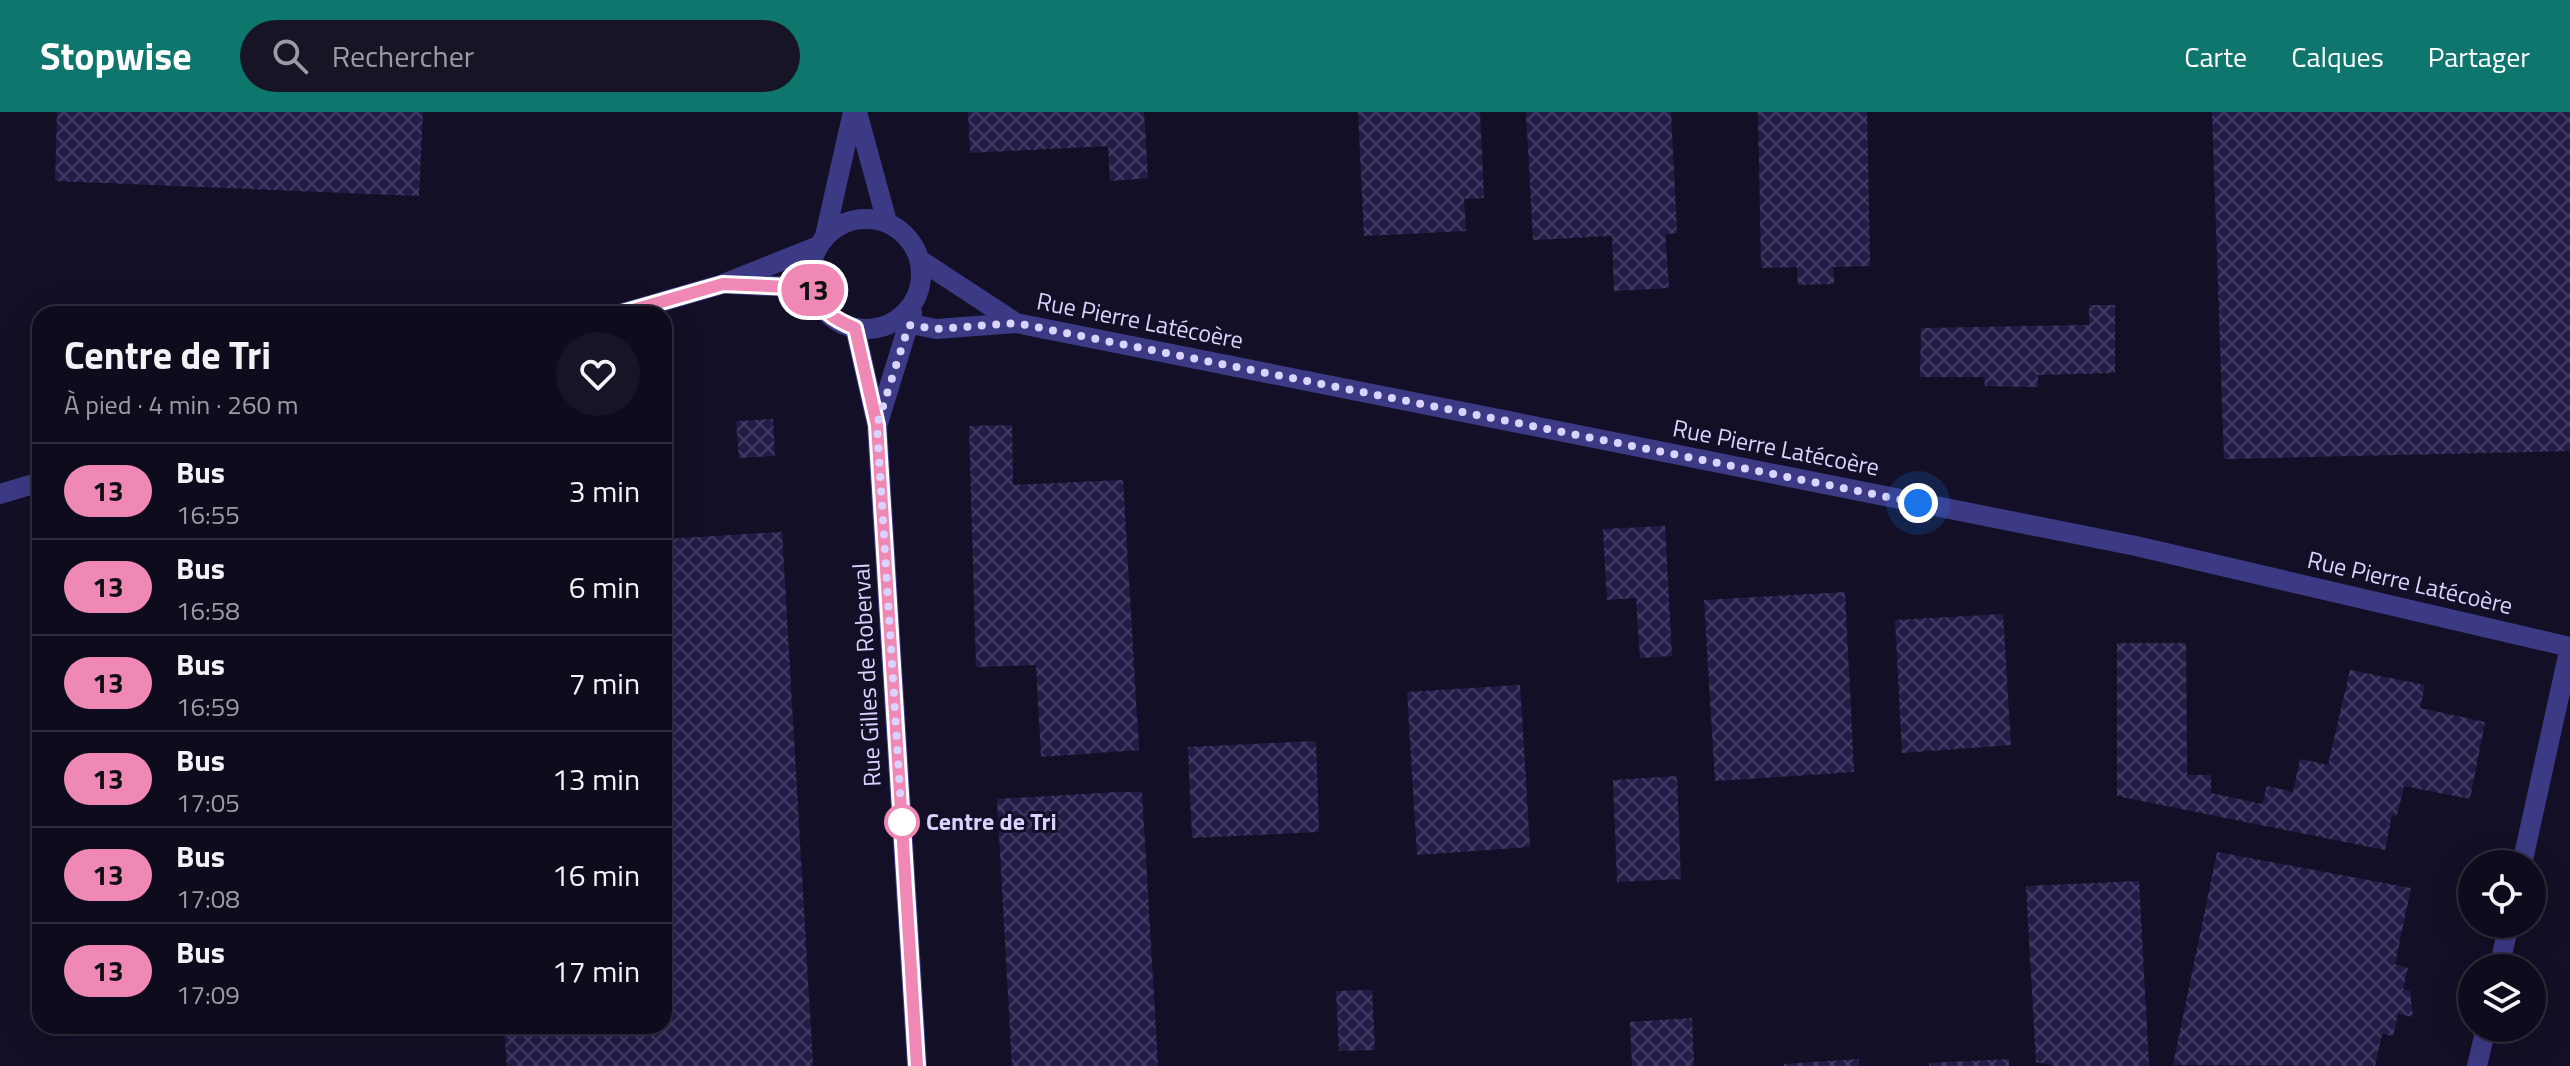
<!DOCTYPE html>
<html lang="fr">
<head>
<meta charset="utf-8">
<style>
	:root { --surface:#0e0b1c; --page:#171425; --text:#f1f3f6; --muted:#9b9ba3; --line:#2e2b3b; --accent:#0f766e }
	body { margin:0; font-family:"Titillium Web",sans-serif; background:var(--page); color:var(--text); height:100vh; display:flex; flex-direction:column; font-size:30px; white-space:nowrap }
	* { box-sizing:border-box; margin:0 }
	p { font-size:26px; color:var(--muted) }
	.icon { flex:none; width:44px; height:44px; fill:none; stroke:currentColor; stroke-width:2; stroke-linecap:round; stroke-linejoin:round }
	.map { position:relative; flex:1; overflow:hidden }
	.sheet { position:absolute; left:32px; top:194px; width:640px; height:728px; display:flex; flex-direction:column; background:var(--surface); border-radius:24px; box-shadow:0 8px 32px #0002,0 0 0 2px var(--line) }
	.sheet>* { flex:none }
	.badge { padding:0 16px; border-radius:26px; font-size:28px; line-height:52px }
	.fabs { position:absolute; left:2458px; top:738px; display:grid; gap:16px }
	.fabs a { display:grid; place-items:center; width:88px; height:88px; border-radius:50%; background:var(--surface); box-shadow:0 8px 32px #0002,0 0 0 2px var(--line); font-size:40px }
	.you { position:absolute; width:40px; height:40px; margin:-20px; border:6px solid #fff; border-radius:50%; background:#1a73e8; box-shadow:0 0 0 12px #1a73e833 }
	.map>.badge { position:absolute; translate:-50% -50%; box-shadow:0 0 0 4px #fff }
	.round { display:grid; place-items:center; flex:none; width:84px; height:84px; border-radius:42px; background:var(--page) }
	.headline { display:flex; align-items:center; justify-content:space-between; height:136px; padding:0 32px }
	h1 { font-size:38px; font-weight:700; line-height:60px }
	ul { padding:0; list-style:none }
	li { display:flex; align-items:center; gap:24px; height:96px; padding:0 32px; border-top:2px solid var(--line) }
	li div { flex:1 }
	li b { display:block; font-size:30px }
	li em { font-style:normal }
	li .badge { min-width:88px; font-weight:700; text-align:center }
	header { display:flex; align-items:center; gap:48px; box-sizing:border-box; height:112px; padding:0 40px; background:var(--accent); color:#fff }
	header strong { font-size:38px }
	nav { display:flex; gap:44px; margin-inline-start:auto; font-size:28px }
	.search { width:560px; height:72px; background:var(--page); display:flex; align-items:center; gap:20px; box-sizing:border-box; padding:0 28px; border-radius:44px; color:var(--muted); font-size:30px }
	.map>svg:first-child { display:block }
</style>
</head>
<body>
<header>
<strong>Stopwise</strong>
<div class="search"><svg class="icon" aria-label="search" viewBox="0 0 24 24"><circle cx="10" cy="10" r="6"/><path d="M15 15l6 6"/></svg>Rechercher</div>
<nav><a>Carte</a><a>Calques</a><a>Partager</a></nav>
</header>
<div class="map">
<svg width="2570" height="954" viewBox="0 0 2570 954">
	<defs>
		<pattern id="building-cross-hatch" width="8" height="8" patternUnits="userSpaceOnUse" patternTransform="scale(2)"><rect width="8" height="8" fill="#241b47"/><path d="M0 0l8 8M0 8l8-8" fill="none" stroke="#433b63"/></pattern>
	</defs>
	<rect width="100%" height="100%" fill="#130f26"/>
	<!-- building -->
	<path fill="url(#building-cross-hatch)" d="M 57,0 L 423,0 L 419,84 L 55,69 Z
		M 968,0 L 1144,0 L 1148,66 L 1110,69 L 1108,34 L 970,41 Z
		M 1358,0 L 1480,0 L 1484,86 L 1464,87 L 1466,119 L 1364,124 Z
		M 1526,0 L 1671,0 L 1677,121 L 1665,122 L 1669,176 L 1614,179 L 1612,124 L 1533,128 Z
		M 1758,0 L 1867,0 L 1870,154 L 1833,155 L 1834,172 L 1798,173 L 1797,155 L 1761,156 Z
		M 2212,0 L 2570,0 L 2570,339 L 2224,347 Z
		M 2089,193 L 2115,193 L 2115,261 L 2038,263 L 2038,275 L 1985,274 L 1984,265 L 1920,265 L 1921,216 L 2089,213 Z
		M 773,307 L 775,344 L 739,346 L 736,309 Z
		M 1012,313 L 1013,373 L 1123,368 L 1139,638 L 1041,645 L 1036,553 L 976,555 L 969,314 Z
		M 1665,414 L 1672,544 L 1640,546 L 1636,486 L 1607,488 L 1603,417 Z
		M 782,420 L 813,954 L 507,954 L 504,914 L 664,914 L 664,427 Z
		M 1845,480 L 1854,660 L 1715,669 L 1704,488 Z
		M 2003,502 L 2011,633 L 1902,641 L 1895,508 Z
		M 2117,531 L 2186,531 L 2187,663 L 2211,663 L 2211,681 L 2262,692 L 2267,674 L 2293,680 L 2300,647 L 2328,653 L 2350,558 L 2425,573 L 2420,596 L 2485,610 L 2470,687 L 2404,674 L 2397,704 L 2392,703 L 2385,738 L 2117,684 Z
		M 1520,573 L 1530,735 L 1417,743 L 1407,580 Z
		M 1316,629 L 1319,720 L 1192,726 L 1188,635 Z
		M 1677,664 L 1681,767 L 1617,770 L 1613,668 Z
		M 1117,680 L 1142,680 L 1158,954 L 1012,954 L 997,687 Z
		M 2217,740 L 2411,776 L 2395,852 L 2408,856 L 2403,877 L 2410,879 L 2413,905 L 2398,902 L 2393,924 L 2382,922 L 2375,954 L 2173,953 Z
		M 2139,769 L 2149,954 L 2055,954 L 2036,950 L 2026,774 Z
		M 1372,878 L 1375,938 L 1339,939 L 1336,879 Z
		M 1692,906 L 1694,954 L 1632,954 L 1630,910 Z
		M 1859,947 L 1859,954 L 1784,954 L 1784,952 Z
		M 2009,947 L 2009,954 L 1929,954 L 1929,951 Z"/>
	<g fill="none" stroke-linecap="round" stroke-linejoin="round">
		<!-- street -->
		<path stroke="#3d3a85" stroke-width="20" d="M 857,0 L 887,110
			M811 162a55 55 0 1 1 110 0a55 55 0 1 1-110 0Z
			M 825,124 L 853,0
			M 920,148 L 1016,211
			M 731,172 L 812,176
			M 619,202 L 723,172 L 816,135
			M 896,209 L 936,217 L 1016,211 L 2136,434 L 2570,535
			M 855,216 L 877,313 L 917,954
			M 878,311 L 912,201
			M 0,382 L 40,370
			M 2522,752 L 2570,535
			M 2499,856 L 2509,812
			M 2477,954 L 2486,916"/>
	</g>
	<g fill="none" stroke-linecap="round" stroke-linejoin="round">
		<!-- line casing -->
		<g stroke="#fff" stroke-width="18">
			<path id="line" d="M 619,202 L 723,172 L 812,176 C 823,200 831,206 855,216 L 877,313 L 917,954"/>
		</g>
		<!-- line -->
		<use href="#line" stroke="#f088b6" stroke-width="12"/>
		<!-- walk -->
		<path stroke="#d9d4ff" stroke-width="8" stroke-dasharray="0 14.4" d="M 902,710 L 877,313 L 909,213 L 936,217 L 1016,211 L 1918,391"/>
	</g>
	<!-- markers -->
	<circle fill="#fff" stroke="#f088b6" stroke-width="4" cx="902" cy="710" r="16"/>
	<g text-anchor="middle" stroke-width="6" stroke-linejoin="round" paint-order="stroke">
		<!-- street labels -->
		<g font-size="24" fill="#d9d4ff" stroke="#130f26">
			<text transform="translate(1140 209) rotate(11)" y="8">Rue Pierre Latécoère</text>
			<text transform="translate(1776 336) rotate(11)" y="8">Rue Pierre Latécoère</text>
			<text transform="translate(2410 471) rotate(13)" y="8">Rue Pierre Latécoère</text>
			<text transform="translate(867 563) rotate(-93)" y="8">Rue Gilles de Roberval</text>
		</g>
		<!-- stop labels -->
		<g font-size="24" font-weight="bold" fill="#d9d4ff" stroke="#130f26" text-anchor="start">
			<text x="926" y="718">Centre de Tri</text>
		</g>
	</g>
</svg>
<div class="fabs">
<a><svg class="icon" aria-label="locate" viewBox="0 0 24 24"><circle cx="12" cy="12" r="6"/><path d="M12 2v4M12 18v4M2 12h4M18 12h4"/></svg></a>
<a><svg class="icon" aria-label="layers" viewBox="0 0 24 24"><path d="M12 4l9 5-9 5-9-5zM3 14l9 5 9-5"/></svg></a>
</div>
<div class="you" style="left:1918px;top:391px"></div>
<b class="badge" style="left:813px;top:178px;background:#f088b6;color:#111">13</b>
<section class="sheet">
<div class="headline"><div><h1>Centre de Tri</h1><p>À pied · 4 min · 260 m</p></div><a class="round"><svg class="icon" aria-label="heart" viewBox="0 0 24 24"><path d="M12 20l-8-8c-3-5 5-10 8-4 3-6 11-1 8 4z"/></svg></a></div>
<ul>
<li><span class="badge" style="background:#f088b6;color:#111">13</span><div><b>Bus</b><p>16:55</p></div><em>3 min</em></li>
<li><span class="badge" style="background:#f088b6;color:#111">13</span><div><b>Bus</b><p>16:58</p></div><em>6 min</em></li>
<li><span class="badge" style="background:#f088b6;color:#111">13</span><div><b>Bus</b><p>16:59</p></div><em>7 min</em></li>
<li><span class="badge" style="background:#f088b6;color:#111">13</span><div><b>Bus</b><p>17:05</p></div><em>13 min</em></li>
<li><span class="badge" style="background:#f088b6;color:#111">13</span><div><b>Bus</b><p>17:08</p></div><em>16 min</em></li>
<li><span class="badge" style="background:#f088b6;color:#111">13</span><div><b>Bus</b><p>17:09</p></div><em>17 min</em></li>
</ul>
</section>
</div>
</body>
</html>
